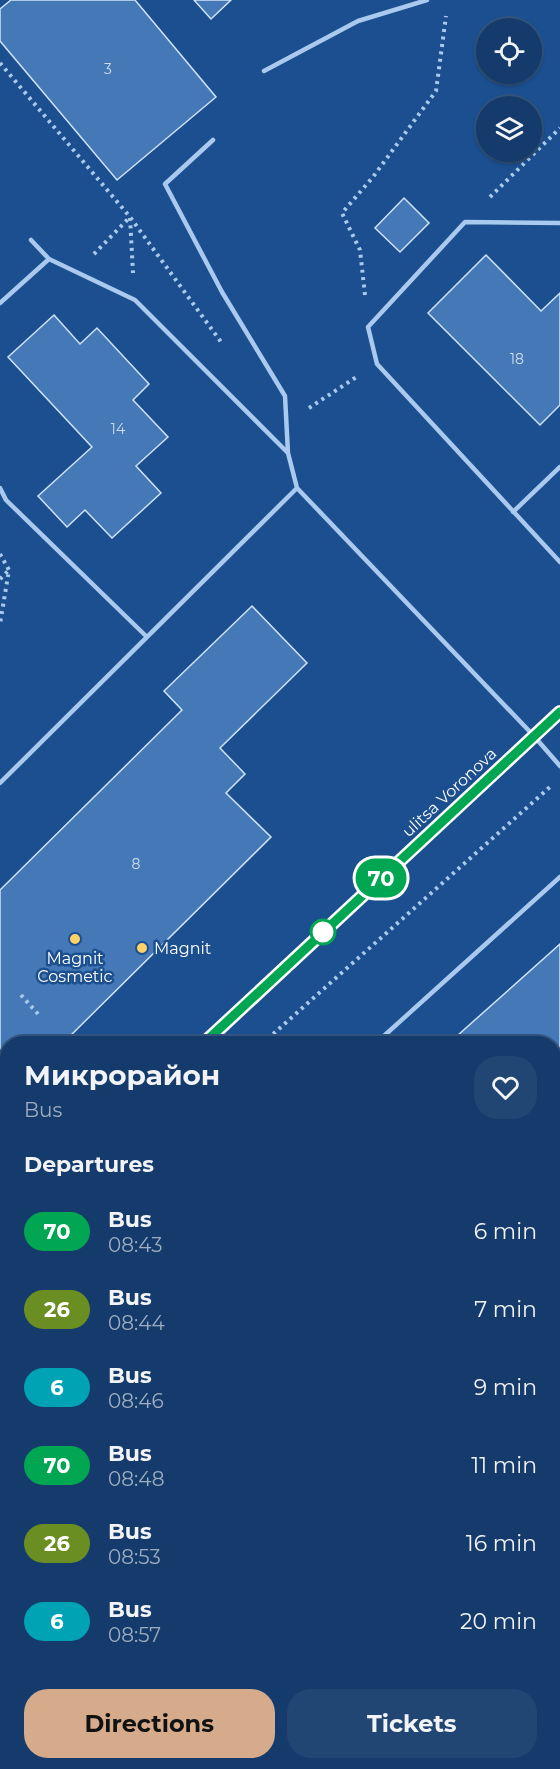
<!DOCTYPE html>
<html lang="en">
<head>
<meta charset="utf-8">
<style>
	:root { --surface:#143b6b; --page:#214673; --text:#f1f3f6; --muted:#9dadc1; --line:#33557e; --accent:#d6ab8b }
	body { margin:0; font-family:Montserrat,sans-serif; background:var(--page); color:var(--text); height:100vh; display:flex; flex-direction:column; font-size:22px; white-space:nowrap }
	* { box-sizing:border-box; margin:0 }
	p { font-size:20px; color:var(--muted) }
	.icon { flex:none; width:33px; height:33px; fill:none; stroke:currentColor; stroke-width:2; stroke-linecap:round; stroke-linejoin:round }
	.map { position:relative; flex:1; overflow:hidden }
	.drawer { position:absolute; left:0px; top:1036px; width:561px; height:734px; display:flex; flex-direction:column; background:var(--surface); border-radius:24px 24px 0 0; box-shadow:0 2px 4px #0004,0 0 0 2px var(--line) }
	.drawer>* { flex:none }
	.badge { padding:0 12px; border-radius:20px; font-size:21px; line-height:39px }
	.fabs { position:absolute; left:476px; top:18px; display:grid; gap:12px }
	.fabs a { display:grid; place-items:center; width:66px; height:66px; border-radius:50%; background:var(--surface); box-shadow:0 2px 4px #0004,0 0 0 2px var(--line); font-size:30px }
	.map>.badge { position:absolute; translate:-50% -50%; box-shadow:0 0 0 3px #fff }
	h2 { padding:0 24px; font-size:22px; line-height:54px }
	.round { display:grid; place-items:center; flex:none; width:63px; height:63px; border-radius:24px; background:var(--page) }
	.head { display:flex; align-items:center; justify-content:space-between; height:102px; padding:0 24px }
	h1 { font-size:28px; font-weight:700; line-height:45px }
	.button { display:flex; gap:12px; margin-top:auto; padding:12px 24px }
	.button a { flex:1; height:69px; border-radius:24px; background:var(--accent); color:#111; font-size:24px; font-weight:700; line-height:69px; text-align:center }
	.button a+a { background:var(--page); color:var(--text) }
	ul { padding:0; list-style:none }
	li { display:flex; align-items:center; gap:18px; height:78px; padding:0 24px }
	li div { flex:1 }
	li b { display:block; font-size:22px }
	li em { font-style:normal }
	li .badge { min-width:66px; font-weight:700; text-align:center }
	.map>svg:first-child { display:block }
</style>
</head>
<body>
<div class="map">
<svg width="560" height="1769" viewBox="0 0 560 1769">
	<rect width="100%" height="100%" fill="#1b4f8f"/>
	<!-- green -->
	<path fill="#2e69ad" d="M 0,1455 L 8,1462 L 8,1690 L 0,1698 Z"/>
	<!-- building -->
	<path fill="#4478b7" stroke="#cfe3fa" stroke-width="1.5" d="M 11,0 L 135,0 L 216,97 L 117,180 L 0,41 L 0,9 Z
		M 194,0 L 231,0 L 211,19 Z
		M 404,198 L 429,223 L 400,252 L 375,228 Z
		M 486,255 L 541,311 L 560,293 L 560,405 L 540,425 L 428,313 Z
		M 54,315 L 80,344 L 97,328 L 149,384 L 133,400 L 168,437 L 136,466 L 161,493 L 112,538 L 85,510 L 67,527 L 38,496 L 92,447 L 8,357 Z
		M 252,606 L 307,663 L 220,748 L 245,774 L 226,793 L 271,837 L 62,1044 L 8,1044 L 8,1097 L 0,1105 L 0,890 L 182,710 L 164,691 Z
		M 560,944 L 560,1144 L 554,1150 L 554,1044 L 448,1044 Z
		M 560,1197 L 560,1251 L 554,1256 L 554,1203 Z
		M 560,1299 L 560,1352 L 554,1358 L 554,1305 Z
		M 560,1520 L 560,1603 L 554,1610 L 554,1527 Z
		M 560,1664 L 560,1769 L 458,1769 L 464,1762 L 554,1762 L 554,1671 Z
		M 8,1734 L 8,1762 L 48,1762 L 42,1769 L 0,1769 L 0,1742 Z
		M 95,1762 L 143,1762 L 136,1769 L 88,1769 Z
		M 320,1762 L 402,1762 L 395,1769 L 313,1769 Z"/>
	<g fill="none" stroke-linecap="round" stroke-linejoin="round">
		<!-- path -->
		<path stroke="#a9c9ee" stroke-width="4" stroke-dasharray="3 4.5" stroke-linecap="butt" d="M 0,63 L 130,217 L 133,273
			M 490,197 L 560,128
			M 94,254 L 130,217 L 221,342
			M 365,295 L 360,250 L 342,213 L 373,177 L 436,91 L 446,16
			M 309,408 L 358,376
			M 0,554 L 9,570 L 0,624
			M 0,579 L 9,570
			M 21,995 L 38,1014
			M 262,1044 L 550,787
			M 0,1278 L 8,1271"/>
		<!-- service -->
		<path stroke="#a9c9ee" stroke-width="4.5" d="M 264,71 L 358,21 L 427,0
			M 213,140 L 165,184 L 222,292 L 285,396 L 288,453
			M 560,223 L 465,222 L 368,327 L 377,364 L 560,562
			M 31,240 L 49,259 L 135,300 L 288,453 L 297,488
			M 0,303 L 49,259
			M 0,488 L 6,500 L 147,637
			M 513,512 L 560,467
			M 0,783 L 297,488 L 533,735 L 560,766
			M 375,1044 L 560,877
			M 554,1276 L 560,1270
			M 554,1638 L 560,1631
			M 65,1769 L 71,1762
			M 422,1769 L 428,1762"/>
		<!-- secondary -->
		<path stroke="#d6e6fa" stroke-width="12" d="M 203,1044 L 560,712
			M 0,1241 L 8,1233"/>
	</g>
	<g fill="none" stroke-linecap="round" stroke-linejoin="round">
		<!-- line casing -->
		<g stroke="#fff" stroke-width="14">
			<path id="line" d="M 203,1044 L 560,712"/>
		</g>
		<!-- line -->
		<use href="#line" stroke="#00a651" stroke-width="9"/>
	</g>
	<!-- markers -->
	<circle fill="#fff" stroke="#00a651" stroke-width="3" cx="323" cy="932" r="12"/>
	<g fill="#ffd166" stroke="#1b4f8f" stroke-width="2">
		<circle cx="75" cy="939" r="6"/>
		<circle cx="142" cy="948" r="6"/>
	</g>
	<g text-anchor="middle" stroke-width="5" stroke-linejoin="round" paint-order="stroke">
		<!-- number labels -->
		<g font-size="14" fill="#d0dded">
			<text x="108" y="74">3</text>
			<text x="517" y="364">18</text>
			<text x="118" y="434">14</text>
			<text x="136" y="869">8</text>
		</g>
		<!-- street labels -->
		<g font-size="16" fill="#fff" stroke="#1b4f8f">
			<text transform="translate(449 792) rotate(-43)" y="6">ulitsa Voronova</text>
		</g>
		<!-- poi labels -->
		<g font-size="16" fill="#fff" stroke="#1b4f8f" text-anchor="start">
			<text x="154" y="954">Magnit</text>
			<text x="75" y="964" text-anchor="middle">Magnit<tspan x="75" dy="18">Cosmetic</tspan></text>
		</g>
	</g>
</svg>
<div class="fabs">
<a><svg class="icon" aria-label="locate" viewBox="0 0 24 24"><circle cx="12" cy="12" r="6"/><path d="M12 2v4M12 18v4M2 12h4M18 12h4"/></svg></a>
<a><svg class="icon" aria-label="layers" viewBox="0 0 24 24"><path d="M12 4l9 5-9 5-9-5zM3 14l9 5 9-5"/></svg></a>
</div>
<b class="badge" style="left:381px;top:878px;background:#00a651;color:#fff">70</b>
<section class="drawer">
<div class="head"><div><h1>Микрорайон</h1><p>Bus</p></div><a class="round"><svg class="icon" aria-label="heart" viewBox="0 0 24 24"><path d="M12 20l-8-8c-3-5 5-10 8-4 3-6 11-1 8 4z"/></svg></a></div>
<h2>Departures</h2>
<ul>
<li><span class="badge" style="background:#00a651;color:#fff">70</span><div><b>Bus</b><p>08:43</p></div><em>6 min</em></li>
<li><span class="badge" style="background:#6b8e23;color:#fff">26</span><div><b>Bus</b><p>08:44</p></div><em>7 min</em></li>
<li><span class="badge" style="background:#00a3b4;color:#fff">6</span><div><b>Bus</b><p>08:46</p></div><em>9 min</em></li>
<li><span class="badge" style="background:#00a651;color:#fff">70</span><div><b>Bus</b><p>08:48</p></div><em>11 min</em></li>
<li><span class="badge" style="background:#6b8e23;color:#fff">26</span><div><b>Bus</b><p>08:53</p></div><em>16 min</em></li>
<li><span class="badge" style="background:#00a3b4;color:#fff">6</span><div><b>Bus</b><p>08:57</p></div><em>20 min</em></li>
</ul>
<div class="button"><a>Directions</a><a>Tickets</a></div>
</section>
</div>
</body>
</html>
